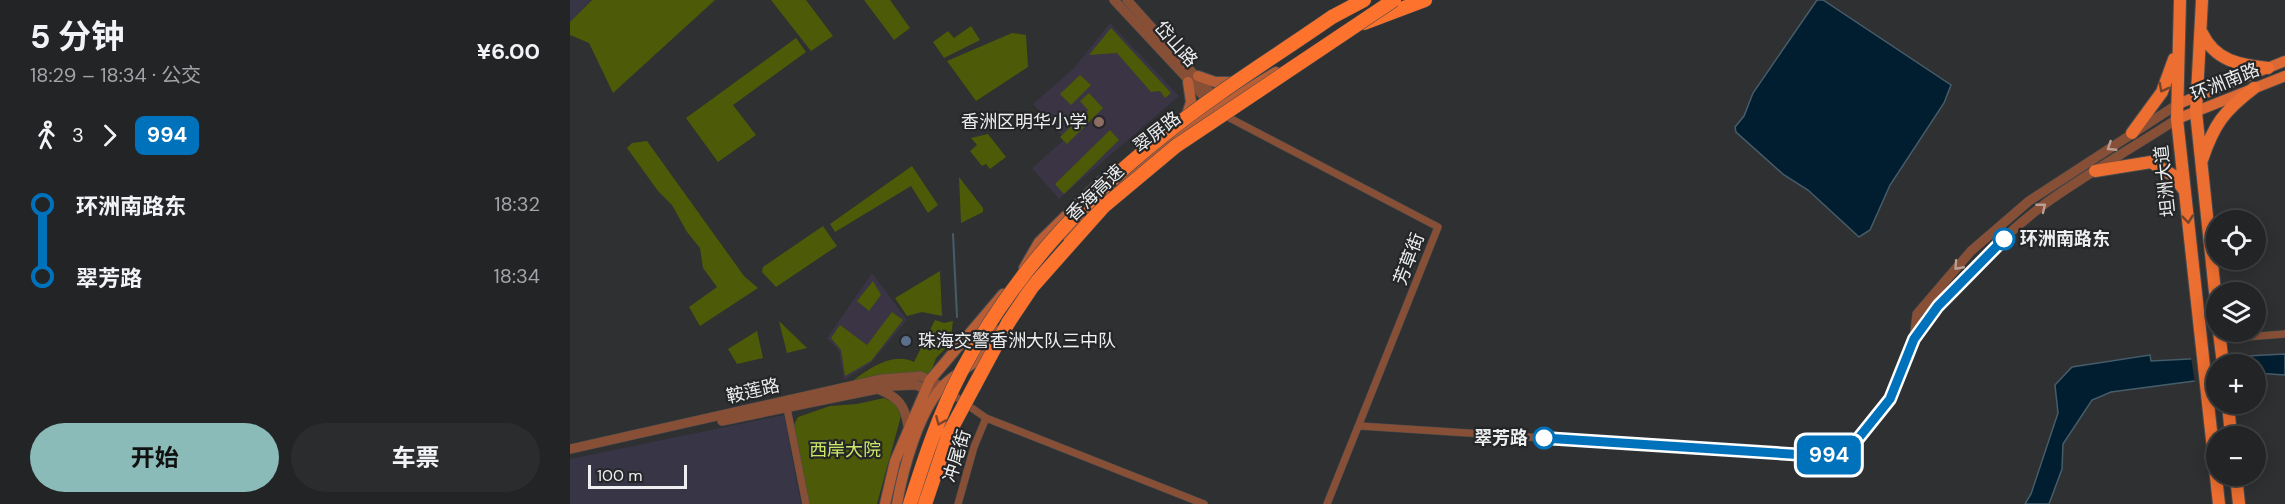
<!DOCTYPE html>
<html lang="zh">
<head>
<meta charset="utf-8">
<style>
	:root { --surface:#222426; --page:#2a2c2e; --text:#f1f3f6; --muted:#a2a4a7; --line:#3f4143; --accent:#8bbbb9 }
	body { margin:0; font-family:"DM Sans","Noto Sans SC",sans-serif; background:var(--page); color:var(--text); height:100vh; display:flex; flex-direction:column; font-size:22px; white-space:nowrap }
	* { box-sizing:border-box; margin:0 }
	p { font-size:20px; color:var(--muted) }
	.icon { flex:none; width:33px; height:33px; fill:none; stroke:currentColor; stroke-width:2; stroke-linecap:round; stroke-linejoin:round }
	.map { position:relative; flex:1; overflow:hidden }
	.panel { display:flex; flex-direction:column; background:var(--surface); width:570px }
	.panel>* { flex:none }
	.badge { padding:0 12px; border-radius:9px; font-size:21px; line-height:39px }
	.fabs { position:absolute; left:1636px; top:210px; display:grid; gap:12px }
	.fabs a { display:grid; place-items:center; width:60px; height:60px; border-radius:50%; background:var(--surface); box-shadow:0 3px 15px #0003,0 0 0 2px var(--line); font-size:30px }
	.scale { position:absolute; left:18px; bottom:15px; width:99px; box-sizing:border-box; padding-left:6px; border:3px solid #eceeef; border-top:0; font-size:16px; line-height:21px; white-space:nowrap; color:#eceeef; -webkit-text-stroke:4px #242628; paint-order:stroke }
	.map>.badge { position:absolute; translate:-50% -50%; box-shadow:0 0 0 3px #fff }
	.legs { display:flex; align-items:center; gap:9px; height:66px; padding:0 30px; font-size:20px }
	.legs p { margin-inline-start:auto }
	.summary { display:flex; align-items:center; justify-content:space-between; height:102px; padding:0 30px }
	h1 { font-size:33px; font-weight:700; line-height:45px }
	.button { display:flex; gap:12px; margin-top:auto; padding:12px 30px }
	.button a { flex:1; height:69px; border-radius:36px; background:var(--accent); color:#111; font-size:24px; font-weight:700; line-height:69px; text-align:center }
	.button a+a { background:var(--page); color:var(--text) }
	ul { padding:0 30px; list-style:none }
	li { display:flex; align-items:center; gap:21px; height:72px; font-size:22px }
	li i { display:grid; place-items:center; width:9px; height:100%; margin:0 8px; background:currentColor }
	li i::after { content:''; width:15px; height:15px; margin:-8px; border:4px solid; border-radius:50%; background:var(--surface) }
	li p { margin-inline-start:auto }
	li:first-child i { background:linear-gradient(#0000 50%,currentColor 0) }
	li:last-child i { background:linear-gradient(currentColor 50%,#0000 0) }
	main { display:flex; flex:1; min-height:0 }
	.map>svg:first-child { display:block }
</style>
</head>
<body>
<main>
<section class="panel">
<div class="summary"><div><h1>5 分钟</h1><p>18:29 – 18:34 · 公交</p></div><b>¥6.00</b></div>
<div class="legs"><svg class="icon" aria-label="walk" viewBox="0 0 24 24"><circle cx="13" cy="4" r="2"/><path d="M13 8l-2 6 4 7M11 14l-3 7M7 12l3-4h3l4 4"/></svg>3<svg class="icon" aria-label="forward" viewBox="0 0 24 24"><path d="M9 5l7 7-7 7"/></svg><b class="badge" style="background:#0072bc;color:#fff">994</b></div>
<ul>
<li><i style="color:#0072bc"></i><b>环洲南路东</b><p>18:32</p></li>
<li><i style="color:#0072bc"></i><b>翠芳路</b><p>18:34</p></li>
</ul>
<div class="button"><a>开始</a><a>车票</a></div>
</section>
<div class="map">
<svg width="1715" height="504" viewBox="0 0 1715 504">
	<rect width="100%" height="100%" fill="#2e3032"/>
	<!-- commercial -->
	<path fill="#373546" d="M 0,0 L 21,0 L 0,22 Z
		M 214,415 L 231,504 L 0,504 L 0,459 Z"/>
	<!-- education -->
	<path fill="#3a3445" d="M 540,23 L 609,96 L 489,199 L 462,168 L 495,139 L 463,104 L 504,68 Z
		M 302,273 L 337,320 L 301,363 L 274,380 L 269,351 L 257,338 Z"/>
	<!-- green -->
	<path fill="#4d5a07" d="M 22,0 L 145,0 L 43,93 L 19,43 L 0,35 L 0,22 Z
		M 201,0 L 236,0 L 263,36 L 241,51 Z
		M 294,0 L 320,0 L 340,28 L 324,40 Z
		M 401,26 L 410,40 L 374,58 L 363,42 L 378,31 L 384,38 Z
		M 541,28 L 601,93 L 595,98 L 590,91 L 581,92 L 547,53 L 519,55 Z
		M 442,33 L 456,35 L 458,67 L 406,101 L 377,61 Z
		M 226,38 L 236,52 L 163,105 L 186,135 L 148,162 L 116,118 Z
		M 510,75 L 521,85 L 501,105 L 490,94 Z
		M 519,93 L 533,108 L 497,144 L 490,137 L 518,110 L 510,101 Z
		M 540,130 L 549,140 L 494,194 L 485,184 Z
		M 418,134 L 436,157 L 420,169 L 416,164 L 412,166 L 400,151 L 407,145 L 401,138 Z
		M 77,141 L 174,276 L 188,288 L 130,326 L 119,307 L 147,287 L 133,268 L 130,248 L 117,232 L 102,205 L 88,191 L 57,148 L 62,143 Z
		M 342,166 L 368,205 L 358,213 L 341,186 L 265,232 L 260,224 Z
		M 389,177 L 413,208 L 413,212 L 391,223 Z
		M 253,226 L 267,246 L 206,287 L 192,272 L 193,267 Z
		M 370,271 L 372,316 L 352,312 L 337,316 L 325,298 Z
		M 303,281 L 311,295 L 299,311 L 287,301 Z
		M 322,312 L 333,320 L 301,361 L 275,376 L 271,350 L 261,338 L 270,325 L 297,345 Z
		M 365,320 L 374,323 L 383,321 L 380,344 L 366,358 L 358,381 L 342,376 L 272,389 C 291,375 319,350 344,362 Z
		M 209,321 L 237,348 L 217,353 Z
		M 187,331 L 193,358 L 167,364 L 158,349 Z
		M 314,398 L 325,403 L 331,416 L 307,504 L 239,504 L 224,425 L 228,417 L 260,406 L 287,404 Z"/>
	<!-- water -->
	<path fill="#001e30" stroke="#475c69" stroke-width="1.5" d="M 1247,0 L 1253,0 L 1381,85 L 1374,103 L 1320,185 L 1300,230 L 1289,237 L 1238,190 L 1214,175 L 1166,132 L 1165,127 L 1174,116 L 1183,93 Z
		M 1715,354 L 1715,375 L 1686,373 L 1686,364 L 1647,364 L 1647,378 L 1541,392 L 1522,400 L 1493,444 L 1492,469 L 1479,504 L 1455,504 L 1461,494 L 1488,413 L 1485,385 L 1502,367 L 1580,355 L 1581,361 Z"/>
	<!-- pier -->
	<path fill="#2e3032" d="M 1665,355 L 1665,364 L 1647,364 L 1647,381 L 1625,384 L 1621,357 Z"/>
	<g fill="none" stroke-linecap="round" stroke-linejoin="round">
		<!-- stream -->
		<path stroke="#475c69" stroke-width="2" d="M 383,234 L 387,317"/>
		<!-- minor casing -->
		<g stroke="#494b4c" stroke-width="8">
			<path id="minor" d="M 652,114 L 868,227 L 757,504
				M 1650,339 L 1715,334
				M 379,392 L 416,418 L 634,504
				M 216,403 L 236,504
				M 790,426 L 1251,456 L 1279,450 L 1300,424 L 1320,399 L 1344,340
				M 388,504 L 404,447 L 416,418"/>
		</g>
		<!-- tertiary casing -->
		<g stroke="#494b4c" stroke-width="10">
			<path id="tertiary" d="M 544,0 L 640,103
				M 557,0 L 648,101
				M 1345,338 C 1382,287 1426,241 1476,203 C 1518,173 1564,147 1607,119
				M 1344,340 L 1347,314 L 1401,251 L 1459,201 L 1608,104
				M 308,389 C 328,397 335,405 338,426
				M 152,421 L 322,386 L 346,385 L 361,391
				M 0,449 L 312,379 L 351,376 L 372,387"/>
		</g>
		<!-- secondary casing -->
		<g stroke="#494b4c" stroke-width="12">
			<path id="secondary" d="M 628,76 L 645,82 L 663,82
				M 617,114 L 621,102 L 618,82
				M 498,237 C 553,168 631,117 706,72
				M 454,268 L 469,242 L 531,181
				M 315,504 L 325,461 L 360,380 L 433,294
				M 327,504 C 333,469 348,414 372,387 C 382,375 398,369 409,358 C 416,350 422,340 428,331"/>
		</g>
		<!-- primary casing -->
		<g stroke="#494b4c" stroke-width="12">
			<path id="primary" d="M 1608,104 L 1715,61
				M 1607,119 L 1715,76"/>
		</g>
		<!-- trunk casing -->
		<g stroke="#494b4c" stroke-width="14">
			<path id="trunk" d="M 1610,0 L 1607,119 L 1649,504
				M 1632,0 L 1626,112 L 1647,311
				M 1632,33 C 1645,61 1670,65 1698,68
				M 1562,133 L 1592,92 L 1604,59
				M 1632,160 C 1644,124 1654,111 1684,88
				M 1525,171 L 1581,162 L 1604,176 L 1614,190
				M 1649,332 L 1653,364
				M 1658,404 L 1661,436
				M 1666,476 L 1669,504"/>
		</g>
		<!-- motorway casing -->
		<g stroke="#494b4c" stroke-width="15">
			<path id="motorway" d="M 762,17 L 794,0
				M 794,23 L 855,0
				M 438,323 L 462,287 L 533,207"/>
		</g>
		<!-- minor -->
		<use href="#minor" stroke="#884f37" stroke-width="7"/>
		<!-- tertiary -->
		<use href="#tertiary" stroke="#884f37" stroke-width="9"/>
		<!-- secondary -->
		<use href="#secondary" stroke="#b75e37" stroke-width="10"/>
		<!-- primary -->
		<use href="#primary" stroke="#dc6933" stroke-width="10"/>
		<!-- trunk -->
		<use href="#trunk" stroke="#ec6e30" stroke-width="12"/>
		<!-- motorway -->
		<use href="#motorway" stroke="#fd722d" stroke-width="14"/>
		<!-- motorway-bridge casing -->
		<g stroke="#494b4c" stroke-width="15" stroke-linecap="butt">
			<path id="motorway-bridge" d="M 533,207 L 606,146 L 824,0
				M 340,504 C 354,460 369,414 391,372 C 440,279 512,200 594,135 C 647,92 706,56 762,17
				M 355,504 L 379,433 L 438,323"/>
		</g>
		<!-- motorway-bridge -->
		<use href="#motorway-bridge" stroke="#fd722d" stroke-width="14"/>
	</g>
	<!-- one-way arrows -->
	<defs><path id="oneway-chevron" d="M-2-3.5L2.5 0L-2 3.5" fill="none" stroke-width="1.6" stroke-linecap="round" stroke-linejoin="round" transform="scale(1.5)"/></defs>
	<g stroke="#74432b">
		<use href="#oneway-chevron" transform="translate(1593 88) rotate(118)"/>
		<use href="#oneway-chevron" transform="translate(1618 219) rotate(84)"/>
	</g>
	<g stroke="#ba9e93">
		<use href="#oneway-chevron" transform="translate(1541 147) rotate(147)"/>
		<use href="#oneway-chevron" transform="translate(1472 207) rotate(-39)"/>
		<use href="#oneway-chevron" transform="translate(1388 266) rotate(132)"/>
	</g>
	<use stroke="#7b442a" href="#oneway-chevron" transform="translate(370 421) rotate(113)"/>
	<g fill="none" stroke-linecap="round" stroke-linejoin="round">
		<!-- line-1 casing -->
		<g stroke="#fff" stroke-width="14">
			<path id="line-1" d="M 974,438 L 1251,456 L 1279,450 L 1320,399 L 1344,339 L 1368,306 L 1434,239"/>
		</g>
		<!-- line-1 -->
		<use href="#line-1" stroke="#0072bc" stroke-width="9"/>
	</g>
	<!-- markers -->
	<circle fill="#8d6e63" stroke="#242628" stroke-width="2" cx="529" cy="122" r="6"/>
	<g fill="#fff" stroke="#0072bc" stroke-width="3">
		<circle cx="1434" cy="239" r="10"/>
		<circle cx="974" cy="438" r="10"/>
	</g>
	<circle fill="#5c6f8a" stroke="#242628" stroke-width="2" cx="336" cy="341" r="6"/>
	<g text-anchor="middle" stroke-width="4.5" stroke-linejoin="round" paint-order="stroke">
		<!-- street labels -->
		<g font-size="18" fill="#eceeef" stroke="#242628">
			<text transform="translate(606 44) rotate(48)" y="6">岱山路</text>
			<text transform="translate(1655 82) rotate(-22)" y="6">环洲南路</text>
			<text transform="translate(587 132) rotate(-38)" y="6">翠屏路</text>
			<text transform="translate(1595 181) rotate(-96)" y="6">坦洲大道</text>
			<text transform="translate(525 193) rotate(-44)" y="6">香海高速</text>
			<text transform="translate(839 259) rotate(-69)" y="6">芳草街</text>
			<text transform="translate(183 391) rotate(-13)" y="6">鞍莲路</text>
			<text transform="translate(387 456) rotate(-73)" y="6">冲尾街</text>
		</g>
		<!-- poi labels -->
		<g font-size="18" fill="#eceeef" stroke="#242628" text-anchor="end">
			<text x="517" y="128">香洲区明华小学</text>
			<text x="348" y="347" text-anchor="start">珠海交警香洲大队三中队</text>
		</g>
		<!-- stop labels -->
		<g font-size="18" font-weight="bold" fill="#eceeef" stroke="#242628" text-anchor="start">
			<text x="1450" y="245">环洲南路东</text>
			<text x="958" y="444" text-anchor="end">翠芳路</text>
		</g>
		<!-- park labels -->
		<g font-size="18" fill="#cee867" stroke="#242628">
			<text x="275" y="456">西岸大院</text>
		</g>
	</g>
</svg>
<div class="fabs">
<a><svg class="icon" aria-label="locate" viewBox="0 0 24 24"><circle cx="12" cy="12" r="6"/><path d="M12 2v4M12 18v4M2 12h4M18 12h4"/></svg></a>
<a><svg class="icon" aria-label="layers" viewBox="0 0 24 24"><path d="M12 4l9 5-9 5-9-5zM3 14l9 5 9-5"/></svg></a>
<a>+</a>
<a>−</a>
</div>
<div class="scale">100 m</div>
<b class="badge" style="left:1259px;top:455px;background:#0072bc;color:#fff">994</b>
</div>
</main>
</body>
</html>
